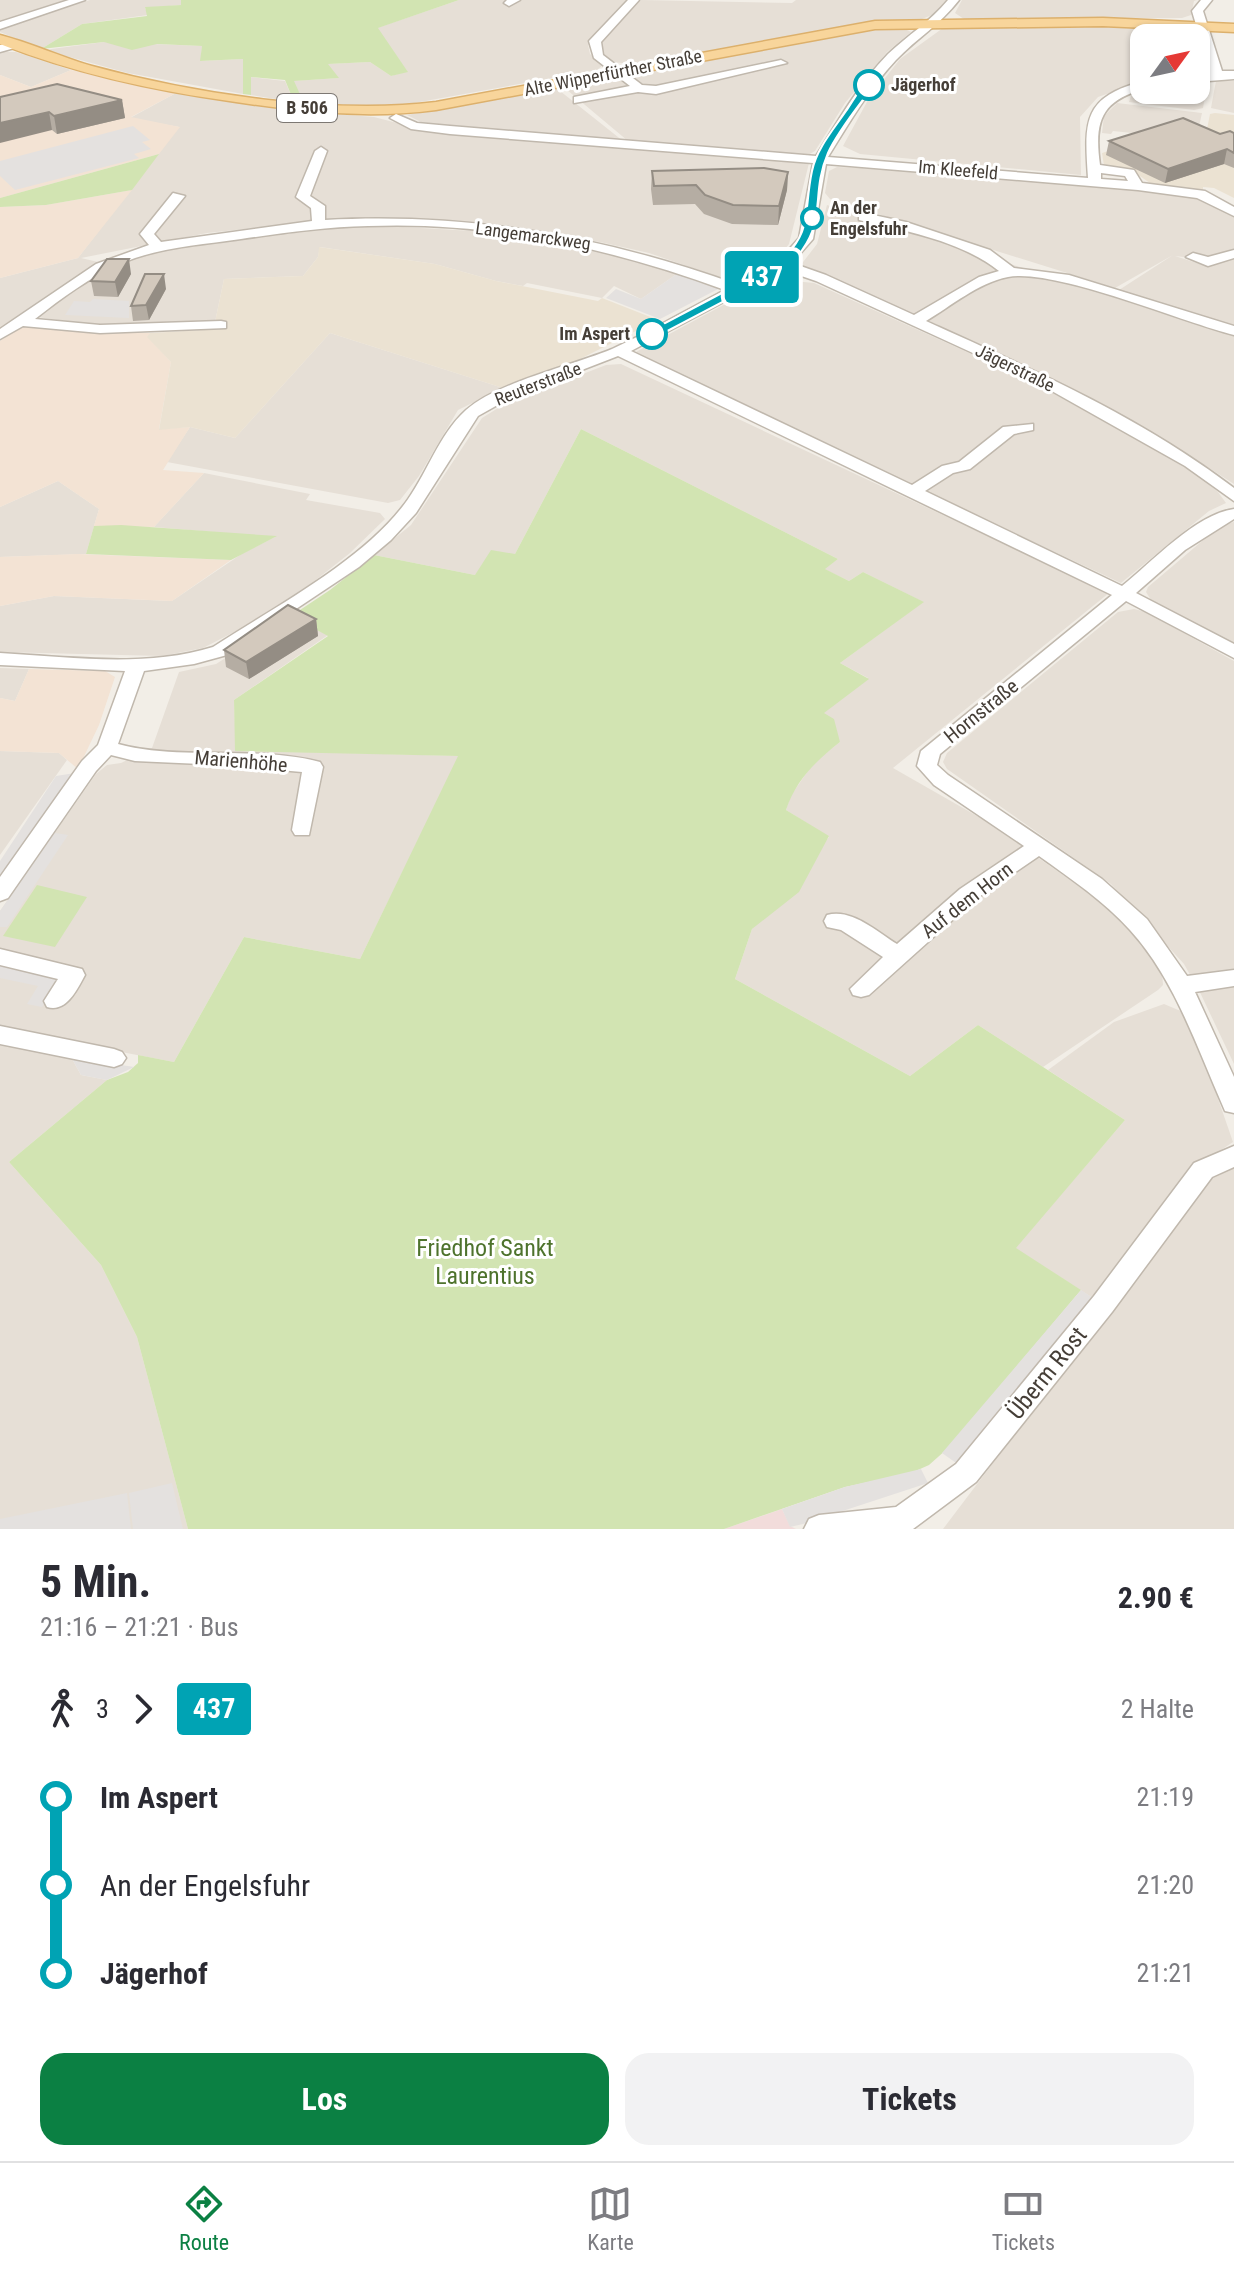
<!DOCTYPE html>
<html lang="de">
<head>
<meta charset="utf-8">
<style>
	:root { --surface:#fff; --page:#f2f2f3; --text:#2b2b33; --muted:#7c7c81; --line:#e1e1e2; --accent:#0b8043 }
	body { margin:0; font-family:"Roboto Condensed",sans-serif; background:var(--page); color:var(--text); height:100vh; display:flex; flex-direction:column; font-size:30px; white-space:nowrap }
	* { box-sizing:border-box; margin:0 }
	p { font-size:26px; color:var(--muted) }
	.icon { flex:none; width:44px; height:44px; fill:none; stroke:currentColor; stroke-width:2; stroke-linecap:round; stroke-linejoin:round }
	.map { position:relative; height:1529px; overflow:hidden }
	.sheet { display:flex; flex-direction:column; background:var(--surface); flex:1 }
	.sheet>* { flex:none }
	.badge { padding:0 16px; border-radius:6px; font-size:28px; line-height:52px }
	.needle { width:52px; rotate:57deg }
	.tools { position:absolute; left:1130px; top:24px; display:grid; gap:16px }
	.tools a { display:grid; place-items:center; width:80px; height:80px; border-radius:16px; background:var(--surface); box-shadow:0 2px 6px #0004; font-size:40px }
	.map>.badge { position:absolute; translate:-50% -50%; box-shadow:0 0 0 4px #fff }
	.legs { display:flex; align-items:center; gap:12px; height:88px; padding:0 40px; font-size:26px }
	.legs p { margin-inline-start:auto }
	.summary { display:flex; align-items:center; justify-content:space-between; height:136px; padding:0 40px }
	h1 { font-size:44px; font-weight:700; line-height:60px }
	.button { display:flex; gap:16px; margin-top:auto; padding:16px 40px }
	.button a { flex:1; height:92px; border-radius:24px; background:var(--accent); color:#fff; font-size:32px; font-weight:700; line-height:92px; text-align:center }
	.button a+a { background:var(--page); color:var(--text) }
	ul { padding:0 40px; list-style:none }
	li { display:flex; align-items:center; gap:28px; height:88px; font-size:30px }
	li i { display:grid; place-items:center; width:12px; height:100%; margin:0 10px; background:currentColor }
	li i::after { content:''; width:20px; height:20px; margin:-10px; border:6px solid; border-radius:50%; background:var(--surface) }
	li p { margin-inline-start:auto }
	li:first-child i { background:linear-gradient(#0000 50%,currentColor 0) }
	li:last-child i { background:linear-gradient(currentColor 50%,#0000 0) }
	.dock { display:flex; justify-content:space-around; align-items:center; height:112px; border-top:2px solid var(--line); background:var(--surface); font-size:22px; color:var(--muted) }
	.dock a { display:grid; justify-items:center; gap:4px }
	.dock .current { color:var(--accent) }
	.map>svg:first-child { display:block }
</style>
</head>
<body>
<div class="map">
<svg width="1234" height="1529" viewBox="0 0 1234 1529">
	<rect width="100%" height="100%" fill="#f2eee7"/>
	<!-- residential -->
	<path fill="#e6dfd6" d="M 0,0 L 74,0 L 0,24 Z
		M 90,0 L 181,0 L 181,5 L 145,8 L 148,15 L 82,24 L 41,49 L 0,32 L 0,28 Z
		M 459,0 L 629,0 L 588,45 L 590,54 L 603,65 L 597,70 L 403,105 L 367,108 L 304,103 L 293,81 L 338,78 L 327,64 L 370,62 L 391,76 L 407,71 L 377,28 Z
		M 641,0 L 792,3 L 796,0 L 948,0 L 932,15 L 922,19 L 861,25 L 631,64 L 613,62 L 601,52 L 601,42 Z
		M 962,0 L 1197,0 L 1194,1 L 1191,15 L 1182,18 L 964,19 L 955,13 Z
		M 1105,26 L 1175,29 L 1189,38 L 1144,38 L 1144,81 L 1098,97 L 1080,117 L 1081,175 L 860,154 L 843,146 L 868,100 L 900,59 L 943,28 Z
		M 903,28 L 911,32 L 887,52 L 845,103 L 815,151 L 808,155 L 628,141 L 560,84 L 872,30 Z
		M 104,42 L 202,46 L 201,61 L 243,59 L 243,94 L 128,73 L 44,50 Z
		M 0,52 L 16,52 L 71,70 L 31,87 L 0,75 Z
		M 250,77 L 285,81 L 294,102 L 251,95 Z
		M 1216,81 L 1234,81 L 1234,113 L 1211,108 Z
		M 1196,84 L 1207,85 L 1203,108 L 1194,110 L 1129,102 L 1131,96 L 1145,92 L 1196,90 Z
		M 555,87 L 623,141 L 427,125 L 407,115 Z
		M 176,93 L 296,111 L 374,117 L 432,132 L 809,163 L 789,244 L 777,259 L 740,278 L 719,277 L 649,253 L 600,242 L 498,226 L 443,222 L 302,223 L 207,233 L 81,258 L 102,263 L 0,327 L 0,278 L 78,258 L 179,127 L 130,118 Z
		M 1117,103 L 1202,113 L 1198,131 L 1151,135 L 1113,131 L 1111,134 L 1102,133 L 1104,116 Z
		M 837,167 L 910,170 L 1195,196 L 1234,216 L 1234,251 L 1209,260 L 1175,256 L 1206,266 L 1234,257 L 1234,326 L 1119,290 L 1173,255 L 1115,288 L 830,199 L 825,193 L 829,171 Z
		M 827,205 L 1234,336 L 1234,484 L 1170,443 L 1048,377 L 910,312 L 800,266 L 817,244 Z
		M 385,226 L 491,232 L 546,239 L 594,248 L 681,271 L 641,299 L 614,286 L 602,298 L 527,283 L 523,286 L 496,281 L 435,264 L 320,247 L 318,257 L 303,276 L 224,279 L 215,322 L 94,325 L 37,317 L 86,282 L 122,263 L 167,248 L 328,227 Z
		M 772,279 L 814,283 L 1027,379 L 1190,469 L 1218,492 L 1226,503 L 1209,511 L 1121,583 L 632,354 Z
		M 330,333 L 503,388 L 458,410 L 419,476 L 400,500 L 388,503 L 167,462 L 190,427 L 235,438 Z
		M 621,364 L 1109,593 L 893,768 L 984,820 L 1090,894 L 1128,927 L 1162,972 L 1163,985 L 1158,990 L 1043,1067 L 978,1025 L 910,1076 L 735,979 L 752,929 L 829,837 L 786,810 L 790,797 L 814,762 L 840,742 L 823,713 L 868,678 L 840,663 L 923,602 L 863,572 L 849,581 L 824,569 L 838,559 L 581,429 L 515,554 L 475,575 L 374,555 L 411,525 L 482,418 L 503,405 L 606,365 Z
		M 204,473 L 310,494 L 306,500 L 380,513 L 385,519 L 350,553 L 312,583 L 240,629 L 203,648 L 162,656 L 0,652 L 0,606 L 54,596 L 172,601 L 243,553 L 275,537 L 154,527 Z
		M 58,481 L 99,509 L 86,554 L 0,557 L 0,507 Z
		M 1234,522 L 1234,645 L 1151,600 L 1146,592 L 1148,587 L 1221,525 Z
		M 1134,609 L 1146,612 L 1234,661 L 1234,975 L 1193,980 L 1184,964 L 1111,884 L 947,769 L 943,762 L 947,753 L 1118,612 Z
		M 291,616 L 328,635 L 234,700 L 236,750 L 459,756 L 360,959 L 244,937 L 174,1062 L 0,1029 L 0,911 L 96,774 L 107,765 L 121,763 L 152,748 L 179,672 L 216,664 Z
		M 0,668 L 29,669 L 15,701 L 0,698 Z
		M 0,751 L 59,753 L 67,760 L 0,855 Z
		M 1234,980 L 1234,1064 L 1196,984 Z
		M 1164,1004 L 1183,1012 L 1205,1061 L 1233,1142 L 1209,1158 L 1096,1300 L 1015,1248 L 1125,1120 L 1048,1070 L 1114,1022 Z
		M 0,1043 L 71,1057 L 81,1075 L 107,1080 L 9,1162 L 101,1265 L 137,1337 L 188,1529 L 0,1529 Z
		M 1234,1168 L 1234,1529 L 943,1529 L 1209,1178 L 1222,1170 Z"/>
	<!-- commercial -->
	<path fill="#f3e3d4" d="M 71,70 L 176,93 L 131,117 L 180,127 L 159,154 L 0,198 L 0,75 L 31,87 Z
		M 132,190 L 78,258 L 0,278 L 0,207 L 46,205 Z
		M 30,326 L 88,333 L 150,333 L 148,337 L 171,362 L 159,429 L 190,427 L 163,470 L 204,473 L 154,527 L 94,526 L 99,509 L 58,481 L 0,507 L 0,341 L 19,328 Z
		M 78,554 L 231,560 L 172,601 L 54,596 L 0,606 L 0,557 Z
		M 29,669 L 105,671 L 115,677 L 99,725 L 78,769 L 59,753 L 0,751 L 0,698 L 15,701 Z"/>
	<!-- education -->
	<path fill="#ebe2d2" d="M 1215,113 L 1234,115 L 1234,198 L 1214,188 L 1203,187 L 1203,191 L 1150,183 L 1131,170 L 1104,166 L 1102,153 L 1177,130 L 1206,134 L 1210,114 Z
		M 319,247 L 435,264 L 496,281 L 598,301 L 602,298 L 658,320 L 576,361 L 503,388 L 330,333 L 235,438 L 190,427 L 159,430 L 171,362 L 147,337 L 150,333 L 220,329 L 221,322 L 215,322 L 224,279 L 303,276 L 318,257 Z"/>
	<!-- medical -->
	<path fill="#f2dcdb" d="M 782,1509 L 790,1526 L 796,1529 L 724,1529 Z"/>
	<!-- green -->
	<path fill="#d2e4b2" d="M 181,0 L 459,0 L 378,28 L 408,72 L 391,76 L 370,62 L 328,64 L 339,78 L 294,81 L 304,103 L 294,102 L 285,80 L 251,77 L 251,95 L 243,94 L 243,59 L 200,61 L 202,46 L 157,44 L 132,50 L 104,42 L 41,49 L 82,24 L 147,16 L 145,7 L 181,5 Z
		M 159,154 L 132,190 L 46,205 L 0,207 L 0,198 Z
		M 581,429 L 838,559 L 825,569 L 849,581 L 863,572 L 924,602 L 840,663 L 869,679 L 824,713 L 834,719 L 840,742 C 816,761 796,780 786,810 L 829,836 L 799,892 L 752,929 L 735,979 L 910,1076 L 978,1025 L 1125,1120 L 1016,1248 L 1081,1290 L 947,1449 L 929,1465 L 911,1473 L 845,1487 L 724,1529 L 188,1529 L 137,1337 L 101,1265 L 9,1162 L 107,1080 L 128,1072 L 138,1063 L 138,1055 L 174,1062 L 244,937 L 360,959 L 458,756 L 235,751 L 234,700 L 328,636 L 291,616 L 330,590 L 374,555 L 475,575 L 491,550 L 515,554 Z
		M 121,525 L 277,536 L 231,560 L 86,554 L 94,526 Z
		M 37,885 L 87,897 L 55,947 L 3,936 Z"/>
	<!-- parking -->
	<path fill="#e4e1df" d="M 133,126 L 150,140 L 142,142 L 151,149 L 134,154 L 139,158 L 15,190 L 0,176 L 0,161 Z
		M 681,271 L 722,287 L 660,319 L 606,298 L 616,289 L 641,299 Z
		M 93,299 L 129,301 L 129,318 L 65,315 L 74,301 L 90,302 Z
		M 75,773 L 0,881 L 0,861 L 56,776 Z
		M 55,833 L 68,835 L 7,927 L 0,927 L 0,911 Z
		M 0,964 L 59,978 L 42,1007 L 27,1004 L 38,986 L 0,978 Z
		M 71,1057 L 134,1067 L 107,1080 L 81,1075 Z
		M 1081,1290 L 1096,1300 L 959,1465 L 942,1453 Z
		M 921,1469 L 928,1483 L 803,1524 L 790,1527 L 782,1509 L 845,1487 Z
		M 172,1483 L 183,1529 L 133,1529 L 129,1493 Z
		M 127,1493 L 131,1529 L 0,1529 L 0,1519 Z"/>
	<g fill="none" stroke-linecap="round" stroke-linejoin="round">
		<!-- minor casing -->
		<g stroke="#c0b8ad" stroke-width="3">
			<path id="minor" d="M 69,0 L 85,0 L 0,29 L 0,22 Z
				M 520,0 L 509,6 L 504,3 L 507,0 Z
				M 628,0 L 639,0 L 601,42 L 603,55 L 642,85 L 656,86 L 781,60 L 787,63 L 656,94 L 638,92 L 574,103 L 574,97 L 630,86 L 594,58 L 589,41 Z
				M 948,0 L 959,0 C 940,25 917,38 896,60 C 869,89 849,123 828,157 L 1088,178 C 1084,120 1083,97 1144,81 L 1144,89 C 1101,101 1094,121 1100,165 L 1134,170 L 1142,183 L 1205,191 L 1234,207 L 1234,216 L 1197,198 L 1138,190 L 826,164 L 813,239 L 792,263 L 826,275 L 914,315 L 979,277 L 999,271 C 961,241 906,231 859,220 L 859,214 L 864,213 L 906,222 L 990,250 L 1014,268 L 1069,275 L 1234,326 L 1234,335 C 1182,322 1054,268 1008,277 C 978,283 951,306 926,321 C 1032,369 1141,417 1234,488 L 1234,501 L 1185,466 L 1034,381 L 816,281 L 784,270 L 631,351 L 912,485 L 942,466 L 959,462 L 1003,427 L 1033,424 L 1033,430 L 1014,434 L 970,469 L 953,473 L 925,491 L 1122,586 C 1152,562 1196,514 1234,509 L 1234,519 L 1185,550 L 1136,593 L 1234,644 L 1234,658 L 1126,601 L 940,754 L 937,765 L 948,775 L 1102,879 L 1147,919 L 1187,976 L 1234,970 L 1234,986 L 1195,992 L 1234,1077 L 1234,1113 L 1225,1111 L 1222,1104 C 1196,1045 1174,978 1130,930 C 1104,901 1071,879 1039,856 L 976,899 L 869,995 L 861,997 L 853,995 L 850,989 L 883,957 L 841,930 L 827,927 L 824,921 L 827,915 C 852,908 877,932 897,944 L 960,889 L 1024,846 L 934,785 L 917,766 L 921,751 L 1112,595 L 618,356 L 512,397 L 478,416 L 416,513 L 391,540 L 359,567 L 227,655 L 194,664 L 144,671 L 118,744 C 181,761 256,745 320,762 L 323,767 L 309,835 L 295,835 L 292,830 L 302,772 L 223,765 L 135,761 L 111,755 L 96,771 L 8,898 L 0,901 L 0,877 L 82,761 L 98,745 L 125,671 L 0,665 L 0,653 C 72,657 144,668 213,647 C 273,608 360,562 403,506 C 426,477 438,435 466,410 C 498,382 571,366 612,349 C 650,332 688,309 725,290 C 611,248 489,221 368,226 C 325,227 283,233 241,239 C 200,245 160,247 122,263 C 90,277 62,298 35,319 L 100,325 L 221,321 L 226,322 L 226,328 L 100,333 L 23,326 L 0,339 L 0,329 L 96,264 L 149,245 L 140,234 L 173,193 L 185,196 L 154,234 L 161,242 L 312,221 L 311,208 L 296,197 L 315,151 L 321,147 L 327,151 L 310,196 L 325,206 L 325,220 C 467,212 603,236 736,284 L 778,262 L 799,238 L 813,163 L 450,134 L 411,129 L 390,118 L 396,114 L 417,123 L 450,126 L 816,156 C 838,121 859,84 888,54 C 908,35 930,22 948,0 ZM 1101,173 L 1125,176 L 1128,181 L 1101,179 Z
				M 1201,0 L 1212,0 L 1203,11 L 1222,71 L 1234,71 L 1234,79 L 1196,82 L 1196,74 L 1210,72 L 1192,11 Z
				M 14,42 L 20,45 L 18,47 L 0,52 L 0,45 Z
				M 1234,250 L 1234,258 L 1208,266 L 1186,257 L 1193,253 L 1208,257 Z
				M 0,949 L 82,969 L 85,975 C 77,990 66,1013 47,1007 L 44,1001 L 58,979 L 0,965 Z
				M 0,1026 L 114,1049 L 122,1052 L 126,1058 L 122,1064 L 114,1067 L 0,1044 Z
				M 1234,1146 L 1234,1167 L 1212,1177 L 1112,1312 L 976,1482 L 913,1529 L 804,1529 L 809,1519 L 819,1515 L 896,1507 L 956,1464 L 1094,1296 L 1194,1163 Z"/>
		</g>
		<!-- major casing -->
		<g stroke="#dcb06c" stroke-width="3">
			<path id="major" d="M 1103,18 L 1234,24 L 1234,32 L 1103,26 L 875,29 L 436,110 C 368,119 303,112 236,102 C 155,91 76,74 0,44 L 0,35 C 31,43 61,57 92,66 C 194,94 332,115 436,102 L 875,21 Z"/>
		</g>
		<!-- minor -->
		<use href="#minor" fill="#fff" fill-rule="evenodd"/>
		<!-- major -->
		<use href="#major" fill="#f8d59b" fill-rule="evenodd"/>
	</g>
	<!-- wall -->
	<path fill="#b5ada3" d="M 0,97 L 122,100 L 125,118 L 57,134 L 52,130 Z
		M 1234,133 L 1234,168 L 1224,164 L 1165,183 L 1106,155 L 1109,141 Z
		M 652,171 L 788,172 L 787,190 L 778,225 L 732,224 L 704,214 L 695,204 L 653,205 L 651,189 Z
		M 131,274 L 118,297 L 94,296 L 91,281 Z
		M 166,289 L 149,320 L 133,321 L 131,306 Z
		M 316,619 L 318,636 L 249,679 L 226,667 L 224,650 Z"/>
	<!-- shaded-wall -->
	<path fill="#948d84" d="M 122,100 L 125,118 L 57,134 L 54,116 Z
		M 49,112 L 52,130 L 0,143 L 0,123 Z
		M 1227,149 L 1224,164 L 1165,183 L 1168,169 Z
		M 788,172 L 787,190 L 778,225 L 779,206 Z
		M 129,259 L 131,274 L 118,297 L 115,282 Z
		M 164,274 L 166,289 L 149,320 L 146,305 Z
		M 316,619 L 318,636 L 249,679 L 246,662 Z"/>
	<!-- building -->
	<path fill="#d3c9bd" stroke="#948d84" stroke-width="2" d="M 57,84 L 122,100 L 54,116 L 49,112 L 0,123 L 0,97 Z
		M 1183,118 L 1220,134 L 1230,131 L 1234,133 L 1234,153 L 1227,149 L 1168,169 L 1109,141 Z
		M 764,168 L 788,172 L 779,206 L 733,205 L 705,195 L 696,185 L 654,186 L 652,171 Z
		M 107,259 L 129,259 L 115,282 L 91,281 Z
		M 145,274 L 164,274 L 146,305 L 131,306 Z
		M 288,605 L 316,619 L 246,662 L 224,650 Z"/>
	<!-- line-1 -->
	<path fill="#00a3b4" stroke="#fff" stroke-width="2" d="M 869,82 L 874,85 C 859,106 839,129 828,153 C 808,200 832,223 787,268 L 656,337 L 648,337 L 648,332 L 779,263 C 814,230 803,213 812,171 C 817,148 833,130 846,111 C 853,101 859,88 869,82 Z"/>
	<!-- markers -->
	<g fill="#fff" stroke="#00a3b4" stroke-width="4">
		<circle cx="869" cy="85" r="14"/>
		<circle cx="812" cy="218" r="10"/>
		<circle cx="652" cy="334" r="14"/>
	</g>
	<g text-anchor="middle" stroke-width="6" stroke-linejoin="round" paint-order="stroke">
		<!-- far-street labels -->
		<g font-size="18" fill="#453e37" stroke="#fff">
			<text transform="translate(613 73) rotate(-11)" y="6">Alte Wipperfürther Straße</text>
			<text transform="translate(958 170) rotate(5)" y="6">Im Kleefeld</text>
			<text transform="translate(533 236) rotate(8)" y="6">Langemarckweg</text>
			<text transform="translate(1015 368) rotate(26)" y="6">Jägerstraße</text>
			<text transform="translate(538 384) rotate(-21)" y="6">Reuterstraße</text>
		</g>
		<!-- far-stop labels -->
		<g font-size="18" font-weight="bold" fill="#453e37" stroke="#fff" text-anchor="start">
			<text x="891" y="91">Jägerhof</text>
			<text x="830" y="214">An der<tspan x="830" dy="21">Engelsfuhr</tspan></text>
			<text x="630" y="340" text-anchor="end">Im Aspert</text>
		</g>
		<!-- shield labels -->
		<rect fill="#fff" stroke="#7d7873" stroke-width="2" x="277" y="94" width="60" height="28" rx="6"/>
		<g font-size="18" font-weight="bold" fill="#453e37">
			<text x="307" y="114">B 506</text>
		</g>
		<!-- street labels -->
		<g font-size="20" fill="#453e37" stroke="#fff">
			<text transform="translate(981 711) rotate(-39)" y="7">Hornstraße</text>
			<text transform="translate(241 761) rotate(5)" y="7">Marienhöhe</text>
			<text transform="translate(967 900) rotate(-38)" y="7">Auf dem Horn</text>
		</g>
		<!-- near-park labels -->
		<g font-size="24" fill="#4e732d" stroke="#fff">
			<text x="485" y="1256">Friedhof Sankt<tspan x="485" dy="28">Laurentius</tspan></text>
		</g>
		<!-- near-street labels -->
		<g font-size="24" fill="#453e37" stroke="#fff">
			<text transform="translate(1047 1373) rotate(-51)" y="8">Überm Rost</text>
		</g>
	</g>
</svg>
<div class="tools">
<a><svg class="needle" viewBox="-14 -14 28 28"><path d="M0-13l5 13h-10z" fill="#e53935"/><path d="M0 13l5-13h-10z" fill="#7c7c81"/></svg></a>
</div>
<b class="badge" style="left:762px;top:277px;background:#00a3b4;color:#fff">437</b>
</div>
<section class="sheet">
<div class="summary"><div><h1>5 Min.</h1><p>21:16 – 21:21 · Bus</p></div><b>2.90 €</b></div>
<div class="legs"><svg class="icon" aria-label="walk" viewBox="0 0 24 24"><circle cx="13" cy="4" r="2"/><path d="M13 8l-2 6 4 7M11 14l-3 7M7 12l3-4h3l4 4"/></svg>3<svg class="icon" aria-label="forward" viewBox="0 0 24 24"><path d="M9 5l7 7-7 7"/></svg><b class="badge" style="background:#00a3b4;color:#fff">437</b><p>2 Halte</p></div>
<ul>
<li><i style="color:#00a3b4"></i><b>Im Aspert</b><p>21:19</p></li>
<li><i style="color:#00a3b4"></i><span>An der Engelsfuhr</span><p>21:20</p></li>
<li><i style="color:#00a3b4"></i><b>Jägerhof</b><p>21:21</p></li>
</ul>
<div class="button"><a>Los</a><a>Tickets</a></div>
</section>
<nav class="dock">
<a class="current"><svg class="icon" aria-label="directions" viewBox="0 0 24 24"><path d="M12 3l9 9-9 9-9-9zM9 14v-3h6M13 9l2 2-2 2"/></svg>Route</a>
<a><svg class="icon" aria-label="map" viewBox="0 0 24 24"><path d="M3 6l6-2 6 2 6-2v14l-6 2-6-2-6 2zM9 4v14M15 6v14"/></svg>Karte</a>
<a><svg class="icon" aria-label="tickets" viewBox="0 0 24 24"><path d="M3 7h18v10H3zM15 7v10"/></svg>Tickets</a>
</nav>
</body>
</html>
